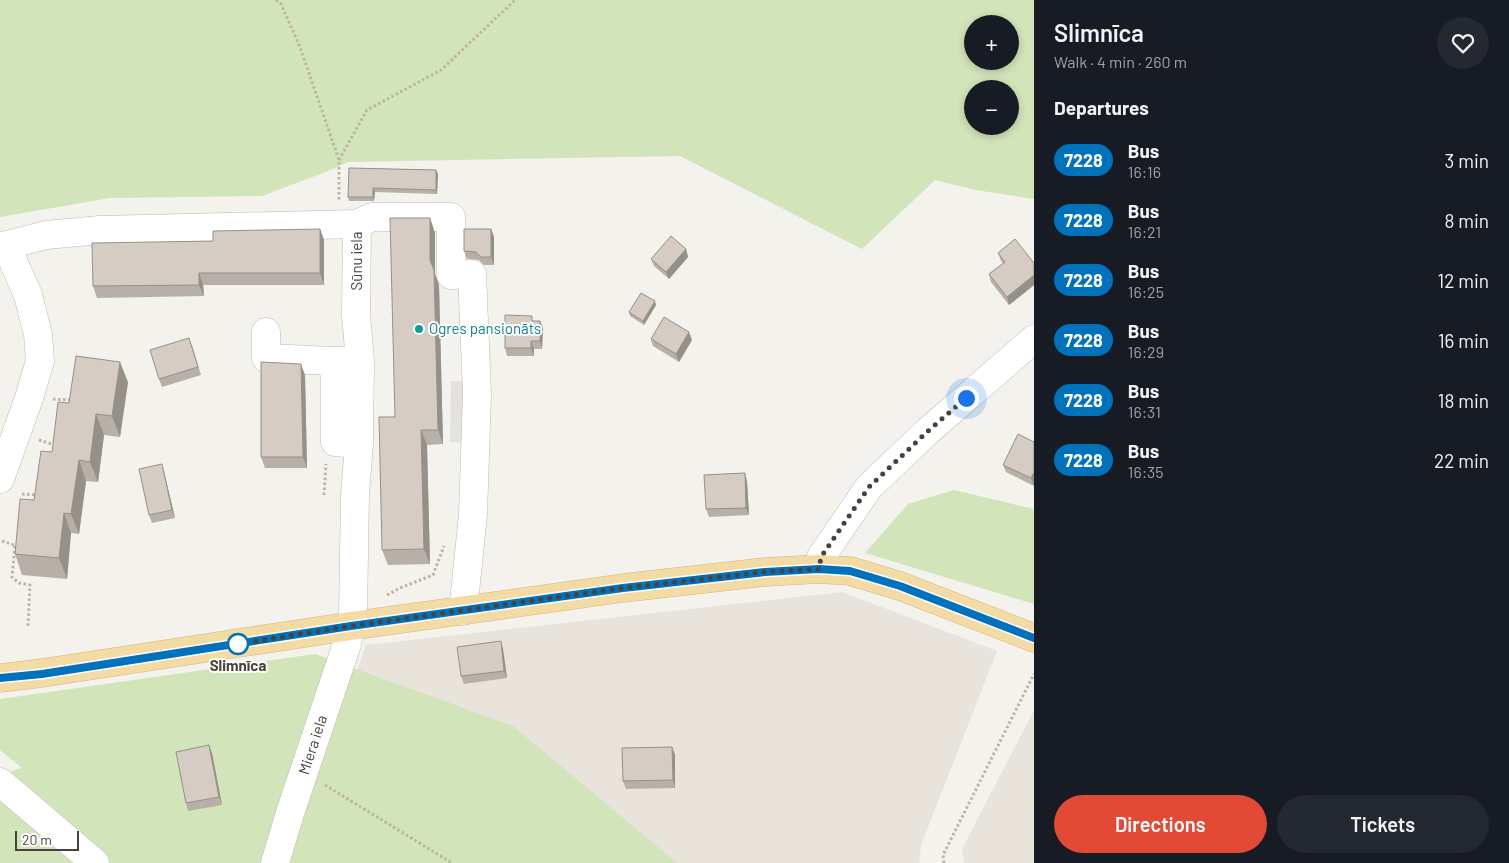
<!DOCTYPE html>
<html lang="en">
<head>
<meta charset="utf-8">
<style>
	:root { --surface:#171b24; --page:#242831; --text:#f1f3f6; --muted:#9ea1a6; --accent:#e24a36 }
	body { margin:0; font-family:Barlow,sans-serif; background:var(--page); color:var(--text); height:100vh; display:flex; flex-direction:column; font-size:19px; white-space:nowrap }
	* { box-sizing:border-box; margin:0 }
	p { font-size:16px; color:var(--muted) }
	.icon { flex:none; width:28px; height:28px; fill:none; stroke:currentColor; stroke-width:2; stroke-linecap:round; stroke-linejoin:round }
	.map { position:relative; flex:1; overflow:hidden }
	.drawer { display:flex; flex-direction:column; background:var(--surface); width:475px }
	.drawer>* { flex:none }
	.badge { padding:0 10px; border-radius:16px; font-size:18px; line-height:32px }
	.fabs { position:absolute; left:964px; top:15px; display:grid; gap:10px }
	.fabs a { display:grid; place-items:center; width:55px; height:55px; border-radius:50%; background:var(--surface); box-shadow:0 2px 8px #0003; font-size:25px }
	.scale { position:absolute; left:15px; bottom:12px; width:64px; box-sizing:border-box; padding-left:5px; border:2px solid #48423a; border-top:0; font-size:14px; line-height:18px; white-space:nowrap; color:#48423a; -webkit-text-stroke:4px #fff; paint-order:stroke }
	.you { position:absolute; width:25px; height:25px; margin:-12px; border:4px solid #fff; border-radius:50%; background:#1a73e8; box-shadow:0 0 0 8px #1a73e833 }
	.map>.badge { position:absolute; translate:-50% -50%; box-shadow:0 0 0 2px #fff }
	h2 { padding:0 20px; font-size:19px; line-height:45px }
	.round { display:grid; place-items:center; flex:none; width:52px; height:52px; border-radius:26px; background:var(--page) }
	.overview { display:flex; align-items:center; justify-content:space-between; height:85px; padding:0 20px }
	h1 { font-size:24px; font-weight:600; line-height:38px }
	.cta { display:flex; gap:10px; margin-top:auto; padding:10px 20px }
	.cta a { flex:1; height:58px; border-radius:30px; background:var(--accent); color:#fff; font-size:20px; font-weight:600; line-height:58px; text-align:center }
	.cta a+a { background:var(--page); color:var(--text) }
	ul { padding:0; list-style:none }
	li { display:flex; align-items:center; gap:15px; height:60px; padding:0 20px }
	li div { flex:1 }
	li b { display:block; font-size:19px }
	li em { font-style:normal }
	li .badge { min-width:55px; font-weight:700; text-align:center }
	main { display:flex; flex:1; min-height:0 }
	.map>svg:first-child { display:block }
</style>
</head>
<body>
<main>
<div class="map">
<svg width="1034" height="863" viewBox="0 0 1034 863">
	<rect width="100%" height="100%" fill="#f4f2ec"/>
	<!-- residential -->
	<path fill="#e8e3db" d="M 842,592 L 997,651 L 921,845 L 919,863 L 568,863 L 323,768 L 366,645 Z
		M 1034,710 L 1034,863 L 964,863 L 962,849 Z"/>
	<!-- green -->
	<path fill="#d2e4ba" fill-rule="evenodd" d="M 0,0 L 1034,0 L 1034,199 L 975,190 L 935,180 L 862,249 L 680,156 L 348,162 L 323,173 L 262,196 L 110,198 L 0,217 ZM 972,24 L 1010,24 L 1010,61 L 972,61 ZM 972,89 L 1010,89 L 1010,126 L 972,126 Z
		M 954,490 L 1034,509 L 1034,604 L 865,553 L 908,504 Z
		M 315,654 L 513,726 L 677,863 L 0,863 L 0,775 L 22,768 L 0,750 L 0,699 Z"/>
	<!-- parking -->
	<path fill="#e4e2e0" d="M 451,381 L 476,381 L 475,444 L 450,442 Z"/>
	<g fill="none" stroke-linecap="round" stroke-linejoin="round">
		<!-- minor casing -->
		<g stroke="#bfb9b0" stroke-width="29">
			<path id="minor" d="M 0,247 L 46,235 L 100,230 L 357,224 L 372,217 L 451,217 L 451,275 L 472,274 L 477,393 L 473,515 L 463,611
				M 266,332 L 266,358 L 334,361
				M 359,444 L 335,442 L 335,395 L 334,361 L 360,361
				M 0,479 L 29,398 L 40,361 L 38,334 L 28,295 L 6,245
				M 819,569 L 821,557 L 869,487 L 928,431 L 1034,339
				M 0,782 L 95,863
				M 275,863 L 290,813 L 347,644 L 353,614 L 355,494 L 359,444 L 360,361 L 356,315 L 357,224"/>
		</g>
		<!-- major casing -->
		<g stroke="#d7b877" stroke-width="29">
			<path id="major" d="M 0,678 L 42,673 L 351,626 L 623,588 L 765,572 L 819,569 L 850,571 L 900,586 L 1034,638"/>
		</g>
		<!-- path -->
		<path stroke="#bfb4a3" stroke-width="3" stroke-dasharray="2.5 2.5" stroke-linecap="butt" d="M 276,0 L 281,4 L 300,47 L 339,160 L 339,200
			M 339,160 L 367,110 L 441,70 L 515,0
			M 53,399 L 72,400
			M 39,440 L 55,445
			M 22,494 L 37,495
			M 324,495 L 326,464
			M 2,541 L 17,546
			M 15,546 L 12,577 L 19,583 L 30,585 L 28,628
			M 387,595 L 400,588 L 433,575 L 444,546
			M 325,785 L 452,863
			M 944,863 L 943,855 L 1034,674"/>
		<!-- minor -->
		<use href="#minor" stroke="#fff" stroke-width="28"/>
		<!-- major -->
		<use href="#major" stroke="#f3dba6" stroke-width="28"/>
	</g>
	<!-- wall -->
	<path fill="#b7b0a8" d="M 349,168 L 436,170 L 438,174 L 437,194 L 375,192 L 374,201 L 349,201 L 348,197 Z
		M 430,218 L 435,233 L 435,274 L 439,285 L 443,444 L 427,445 L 430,564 L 388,565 L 382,550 L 395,417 Z
		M 320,229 L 324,240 L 324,285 L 203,285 L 204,296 L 97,298 L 93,286 L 213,241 Z
		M 491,229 L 494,237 L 494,265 L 484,265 L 479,260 L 467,259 L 464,251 Z
		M 686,249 L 688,257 L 669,279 L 654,266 L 651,259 Z
		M 998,253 L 1034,263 L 1034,285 L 1009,305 L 991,282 L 989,274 L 1003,263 L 1001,261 Z
		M 656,305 L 644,325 L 630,316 L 629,312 Z
		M 534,321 L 540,321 L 543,328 L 542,349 L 534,349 L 534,356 L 507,356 L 505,348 Z
		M 651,339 L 692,340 L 679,362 L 653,346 Z
		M 192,345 L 201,375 L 162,387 L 159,379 Z
		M 305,375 L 307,468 L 265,468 L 261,457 Z
		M 128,382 L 120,437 L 104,435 L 98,482 L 86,481 L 79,534 L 71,533 L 67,579 L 22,575 L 15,554 L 52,452 Z
		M 1034,442 L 1034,486 L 1006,472 L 1003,465 Z
		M 162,464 L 164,472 L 175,518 L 152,523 L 149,515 Z
		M 747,481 L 749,515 L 709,517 L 706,509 Z
		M 503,649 L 507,678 L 464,684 L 461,676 Z
		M 672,747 L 675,755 L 675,788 L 626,789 L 623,781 Z
		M 212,753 L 222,805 L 188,811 L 186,803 Z"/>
	<!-- shaded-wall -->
	<path fill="#959088" d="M 436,170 L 438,174 L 437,194 L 436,190 Z
		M 373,188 L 375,192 L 374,201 L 373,197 Z
		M 430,218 L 435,233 L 435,274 L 439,285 L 443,444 L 438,430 L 430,260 Z
		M 320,229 L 324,240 L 324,285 L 320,273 Z
		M 491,229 L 494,237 L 494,265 L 491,257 Z
		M 686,249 L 688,257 L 669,279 L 666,272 Z
		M 199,273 L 203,285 L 204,296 L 199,285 Z
		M 1034,275 L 1034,285 L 1009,305 L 1007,297 Z
		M 655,301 L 656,305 L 644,325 L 643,321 Z
		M 540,321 L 543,328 L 542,349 L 540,341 Z
		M 689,332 L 692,340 L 679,362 L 676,354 Z
		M 531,341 L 534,349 L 534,356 L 531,348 Z
		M 120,362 L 128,382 L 120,437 L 112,416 Z
		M 301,364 L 305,375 L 307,468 L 303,457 Z
		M 96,414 L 104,435 L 98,482 L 90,462 Z
		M 421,430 L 427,445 L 430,564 L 424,549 Z
		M 79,460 L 86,481 L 79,534 L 71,514 Z
		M 162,464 L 164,472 L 175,518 L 172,510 Z
		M 1034,472 L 1034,486 L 1031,478 Z
		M 745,473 L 747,481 L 749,515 L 746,508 Z
		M 64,513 L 71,533 L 67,579 L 59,558 Z
		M 501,641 L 503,649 L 507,678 L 504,671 Z
		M 209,745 L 212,753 L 222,805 L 219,797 Z
		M 672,747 L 675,755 L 675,788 L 673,780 Z"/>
	<!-- building -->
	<path fill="#d5cdc3" stroke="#959088" d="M 349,168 L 436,170 L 436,190 L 373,188 L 373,197 L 348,197 Z
		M 390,218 L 430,218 L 430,260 L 434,270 L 438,430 L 421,430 L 424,549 L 382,550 L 379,417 L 395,417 Z
		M 320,229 L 320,273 L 199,273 L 199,285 L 93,286 L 92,243 L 213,241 L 213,231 Z
		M 464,229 L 491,229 L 491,257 L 481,257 L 476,252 L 464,251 Z
		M 671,236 L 686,249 L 666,272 L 651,259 Z
		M 1015,239 L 1034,263 L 1034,275 L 1007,297 L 989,274 L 1005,262 L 998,253 Z
		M 641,293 L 655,301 L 643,321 L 629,312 Z
		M 505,315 L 532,316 L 532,321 L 540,321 L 540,341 L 531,341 L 531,348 L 505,348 Z
		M 664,317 L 689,332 L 676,354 L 651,339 Z
		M 189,338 L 198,367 L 159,379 L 150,350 Z
		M 76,356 L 120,362 L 112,416 L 96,414 L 90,462 L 79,460 L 71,514 L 64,513 L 59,558 L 15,554 L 20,499 L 34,500 L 41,451 L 52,452 L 58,402 L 69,403 Z
		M 261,362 L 301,364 L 303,457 L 261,457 Z
		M 1018,434 L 1034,442 L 1034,472 L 1031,478 L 1003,465 Z
		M 162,464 L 172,510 L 149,515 L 139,469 Z
		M 745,473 L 746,508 L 706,509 L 704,475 Z
		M 501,641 L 504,671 L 461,676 L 457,647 Z
		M 209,745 L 219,797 L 186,803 L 176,752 Z
		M 672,747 L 673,780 L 623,781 L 622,748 Z"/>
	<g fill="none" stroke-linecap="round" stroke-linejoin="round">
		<!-- line casing -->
		<g stroke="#fff" stroke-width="11">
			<path id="line" d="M 0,678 L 42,674 L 351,626 L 623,588 L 765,572 L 819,569 L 850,571 L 900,586 L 1034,638"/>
		</g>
		<!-- line -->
		<use href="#line" stroke="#0072bc" stroke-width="8"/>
		<!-- walk -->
		<path stroke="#48423a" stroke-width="5" stroke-dasharray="0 9" d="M 238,644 L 351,626 L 623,588 L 765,572 L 819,569 L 821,557 L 869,487 L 928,431 L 966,398"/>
	</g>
	<!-- markers -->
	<circle fill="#0f9aa8" stroke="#fff" stroke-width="2" cx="419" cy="329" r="5"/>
	<circle fill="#fff" stroke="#0072bc" stroke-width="2.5" cx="238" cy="644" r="10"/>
	<g text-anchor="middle" stroke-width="4" stroke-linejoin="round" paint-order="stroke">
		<!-- street labels -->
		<g font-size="15" fill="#48423a" stroke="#fff">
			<text transform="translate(357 261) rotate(-90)" y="5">Sūnu iela</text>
			<text transform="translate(313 745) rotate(-72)" y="5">Miera iela</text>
		</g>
		<!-- culture labels -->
		<g font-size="15" fill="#0d838f" stroke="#fff" text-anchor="start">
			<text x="429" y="334">Ogres pansionāts</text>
		</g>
		<!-- stop labels -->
		<g font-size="15" font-weight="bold" fill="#48423a" stroke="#fff">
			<text x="238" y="671">Slimnīca</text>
		</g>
	</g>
</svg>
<div class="fabs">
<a>+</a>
<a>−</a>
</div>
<div class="scale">20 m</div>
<div class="you" style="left:966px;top:398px"></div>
</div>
<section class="drawer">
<div class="overview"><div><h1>Slimnīca</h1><p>Walk · 4 min · 260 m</p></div><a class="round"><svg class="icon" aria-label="heart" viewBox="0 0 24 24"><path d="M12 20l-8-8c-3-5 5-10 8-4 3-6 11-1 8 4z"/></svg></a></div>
<h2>Departures</h2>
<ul>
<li><span class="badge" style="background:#0072bc;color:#fff">7228</span><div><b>Bus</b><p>16:16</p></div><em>3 min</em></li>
<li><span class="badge" style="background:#0072bc;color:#fff">7228</span><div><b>Bus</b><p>16:21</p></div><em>8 min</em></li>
<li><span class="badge" style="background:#0072bc;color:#fff">7228</span><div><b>Bus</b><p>16:25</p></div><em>12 min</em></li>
<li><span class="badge" style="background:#0072bc;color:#fff">7228</span><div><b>Bus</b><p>16:29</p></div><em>16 min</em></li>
<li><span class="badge" style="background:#0072bc;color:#fff">7228</span><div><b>Bus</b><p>16:31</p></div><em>18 min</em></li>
<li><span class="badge" style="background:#0072bc;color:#fff">7228</span><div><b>Bus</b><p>16:35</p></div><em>22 min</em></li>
</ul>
<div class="cta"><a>Directions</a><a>Tickets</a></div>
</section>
</main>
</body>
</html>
